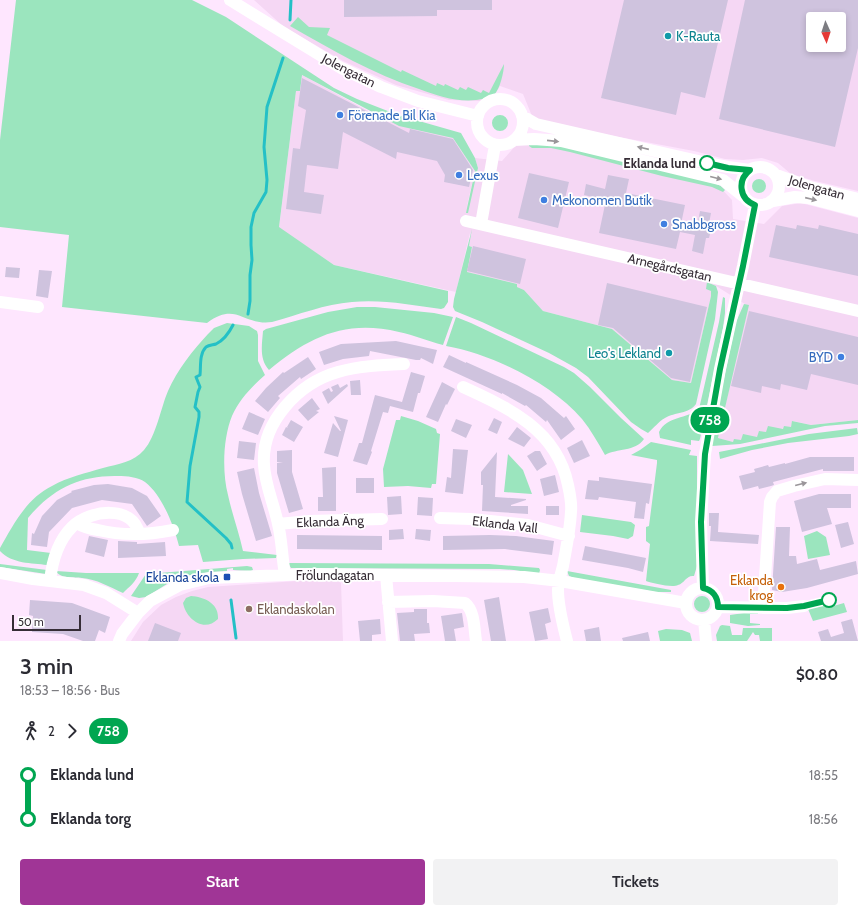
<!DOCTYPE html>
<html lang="en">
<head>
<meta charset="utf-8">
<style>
	:root { --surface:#fff; --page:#f2f2f3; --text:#2b2b33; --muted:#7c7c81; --accent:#a03596 }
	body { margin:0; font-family:Cabin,sans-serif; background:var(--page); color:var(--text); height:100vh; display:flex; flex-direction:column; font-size:15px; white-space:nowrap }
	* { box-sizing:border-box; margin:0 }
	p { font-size:13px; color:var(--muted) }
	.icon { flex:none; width:22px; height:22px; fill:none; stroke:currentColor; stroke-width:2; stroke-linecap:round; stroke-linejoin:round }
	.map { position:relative; height:641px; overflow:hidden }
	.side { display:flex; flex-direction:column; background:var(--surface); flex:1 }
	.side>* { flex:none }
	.badge { padding:0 8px; border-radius:13px; font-size:14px; line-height:26px }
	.needle { width:26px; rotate:177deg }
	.buttons { position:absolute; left:806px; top:12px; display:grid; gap:8px }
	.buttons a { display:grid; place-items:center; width:40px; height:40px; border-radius:4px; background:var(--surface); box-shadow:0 2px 6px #0003; font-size:20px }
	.scale { position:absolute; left:12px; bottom:10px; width:69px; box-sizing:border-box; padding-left:4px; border:2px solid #362d36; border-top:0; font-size:11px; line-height:14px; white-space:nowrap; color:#362d36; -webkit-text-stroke:3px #fff; paint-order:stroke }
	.map>.badge { position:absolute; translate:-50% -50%; box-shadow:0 0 0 2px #fff }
	.legs { display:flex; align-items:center; gap:6px; height:44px; padding:0 20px; font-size:13px }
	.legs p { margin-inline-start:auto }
	.headline { display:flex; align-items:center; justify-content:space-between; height:68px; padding:0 20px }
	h1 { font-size:22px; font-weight:600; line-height:30px }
	.button { display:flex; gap:8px; margin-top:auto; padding:8px 20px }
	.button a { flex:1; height:46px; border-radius:4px; background:var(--accent); color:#fff; font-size:16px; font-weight:600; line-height:46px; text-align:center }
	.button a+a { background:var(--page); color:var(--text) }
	ul { padding:0 20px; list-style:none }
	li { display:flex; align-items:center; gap:14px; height:44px; font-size:15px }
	li i { display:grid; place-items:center; width:6px; height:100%; margin:0 5px; background:currentColor }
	li i::after { content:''; width:10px; height:10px; margin:-5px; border:3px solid; border-radius:50%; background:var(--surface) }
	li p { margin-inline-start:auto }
	li:first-child i { background:linear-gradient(#0000 50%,currentColor 0) }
	li:last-child i { background:linear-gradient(currentColor 50%,#0000 0) }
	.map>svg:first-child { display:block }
</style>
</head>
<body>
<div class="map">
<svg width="858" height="641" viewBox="0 0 858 641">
	<rect width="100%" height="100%" fill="#fee6fe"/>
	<!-- built -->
	<path fill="#f5d7f4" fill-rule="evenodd" d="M 254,0 L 858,0 L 858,191 L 815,181 L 791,174 L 778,163 L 762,158 L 743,160 L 725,159 L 694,151 L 549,124 L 532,116 L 523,94 L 500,86 L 493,97 L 479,101 L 449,100 L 396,85 L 343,61 L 284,27 ZM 813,19 L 839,19 L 839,45 L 813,45 Z
		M 302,75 L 372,113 L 453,138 L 475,171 L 466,210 L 478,168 L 475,158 L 502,161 L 518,143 L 548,142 L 720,187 L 732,200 L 733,219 L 764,224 L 782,206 L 801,203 L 858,218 L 858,420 L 811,425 L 793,421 L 791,427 L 766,432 L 757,437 L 733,442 L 718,438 L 730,385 L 745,304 L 716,286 L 708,282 L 711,291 L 711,296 L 691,383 L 672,380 L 612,329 L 543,311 L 524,290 L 517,287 L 517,284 L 466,272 L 472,247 L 469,246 L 471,234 L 470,233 L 456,292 L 334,265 L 279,228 L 296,91 L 300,91 Z
		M 297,581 L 338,581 L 341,583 L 343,641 L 131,641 L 143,622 L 161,605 L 176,597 L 192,591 L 208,587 Z"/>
	<!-- green -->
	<path fill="#9be5be" d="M 16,0 L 192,0 L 226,17 L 305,69 L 334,88 L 357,99 L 398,115 L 461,133 L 475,158 L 478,168 L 468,213 L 466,213 L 475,171 L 453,138 L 399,126 L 302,75 L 300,91 L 296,91 L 279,227 L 334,265 L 448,291 L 448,302 L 444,308 L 441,309 C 412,305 381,299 352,302 C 325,304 298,315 272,322 C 242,326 237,301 207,323 L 62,307 L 69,235 L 0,227 L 0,140 Z
		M 298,17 L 309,27 L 330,28 L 327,35 L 401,72 L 402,70 L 436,86 L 437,83 L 444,86 L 445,84 L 458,90 L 460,87 L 466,90 L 468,87 L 481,93 L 483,90 L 489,93 L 504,64 C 504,72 500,89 494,95 C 490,99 481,99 476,100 C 456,102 438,96 419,89 C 373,74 332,50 290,26 Z
		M492 123a8 8 0 1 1 16 0a8 8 0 1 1-16 0Z
		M 554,144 L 714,183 L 721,186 L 725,190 L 723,192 L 712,187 L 662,176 L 570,152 L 551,148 L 532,148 L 529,146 L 529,145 Z
		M752 186a7 7 0 1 1 14 0a7 7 0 1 1-14 0Z
		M 472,229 L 469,246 L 472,247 L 467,272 L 517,284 L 517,287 L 524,290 L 543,311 L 612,329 L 672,380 L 691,383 L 711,296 L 711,291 L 706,289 L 707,282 L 716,286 L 718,292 L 715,319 L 696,404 C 689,414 675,412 665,418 C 658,422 654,428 648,433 L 641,429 L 631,422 L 588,377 L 576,368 L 549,353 L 482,322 L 455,311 L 453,307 L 454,299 Z
		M 723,297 L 725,298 L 725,313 L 723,328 L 700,439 L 699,441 L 691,440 L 691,445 L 660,438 L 659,432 C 667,416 687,419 699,409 L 719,322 Z
		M 744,304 L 749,305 L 718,438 L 733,442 L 734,439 L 741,440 L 743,434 L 757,437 L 759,431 L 766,432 L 768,426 L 783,429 L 784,426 L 791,427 L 792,421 L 811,425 L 858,420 L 858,423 L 825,426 L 740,444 L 712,446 L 716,416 L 736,322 Z
		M 357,307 L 375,307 L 434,313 L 453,317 L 443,345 C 428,341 414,335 399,332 C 345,319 309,337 269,370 C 259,359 262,345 263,331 L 266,329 L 328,312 Z
		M 456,317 L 471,323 L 564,367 L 574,373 L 590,387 L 621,418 L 644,439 C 635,452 617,448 605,455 C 598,443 591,430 582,419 C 551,383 492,354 446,346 Z
		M 227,323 L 249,326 L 257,331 L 258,335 L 258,361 L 265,375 C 252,386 239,400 232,416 C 223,438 222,472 228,495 C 232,514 239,532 243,551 L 277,555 L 276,558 L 243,559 L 203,562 L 198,545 L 179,546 C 174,526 162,495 145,482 C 138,477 127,476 118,476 C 80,475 52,489 28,518 L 27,550 L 51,553 L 47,565 C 32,563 12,564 0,551 L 0,548 C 13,525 27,498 52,486 C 68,477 86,473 103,468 C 118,464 134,462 144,450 C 156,437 161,407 168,391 C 177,370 193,350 208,334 L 214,328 Z
		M 401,416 L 418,421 L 436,429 L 437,433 L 440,434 L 436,484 L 432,484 L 431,488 L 408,486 L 384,487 L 383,469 L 396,420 L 400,420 Z
		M 857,428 L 858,434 L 849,436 L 788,443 L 752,450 L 720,459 L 719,452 L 809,434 Z
		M 651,442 L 691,450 L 689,455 L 697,456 L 697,566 L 694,576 C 686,575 685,583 678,585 C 672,588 652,583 646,581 L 650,544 L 646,541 L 646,527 L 649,526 L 657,463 L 657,460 L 631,455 L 640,450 Z
		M 508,454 L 523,470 L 532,494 L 504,492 Z
		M 582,515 L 631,522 L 635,525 L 633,536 L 628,539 L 613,536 L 580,532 Z
		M 817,531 L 826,537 L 830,555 L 808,559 L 804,536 Z
		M 288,563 L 489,564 L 539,568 L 540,570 L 539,574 L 514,570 L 500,569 L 311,568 L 291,568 Z
		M 0,564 L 47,570 L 46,574 L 0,567 Z
		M 247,566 L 252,567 L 253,570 L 251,571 L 233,570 L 233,568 L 227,569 L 227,571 L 201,573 L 185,576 L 167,584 L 146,597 L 139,598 L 131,596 L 146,574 Z
		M 56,571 L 86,573 L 139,573 C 136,582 129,587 123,593 C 110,587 96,579 82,578 C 74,577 60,579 56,571 Z
		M 567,571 L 671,590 L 671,592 L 655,592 L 574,578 L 569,576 Z
		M694 604a8 8 0 1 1 16 0a8 8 0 1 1-16 0Z
		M 191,596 C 204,597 219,603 218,619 C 204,633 186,619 183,603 L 186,598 Z
		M 844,603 L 847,612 L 813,621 L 808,609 L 829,604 L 830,607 Z
		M 758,611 L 758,614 L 750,614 L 750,623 L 760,624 L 760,625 L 748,626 L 730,623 L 730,615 Z
		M 722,625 L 730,626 L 732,635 L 742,635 L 743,628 L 772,628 L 772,641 L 760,641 L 759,635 L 755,635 L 753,632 L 747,641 L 717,641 L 716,635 L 720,626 Z
		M 666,629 L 682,630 L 690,633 L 692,641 L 660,641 L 658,631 Z"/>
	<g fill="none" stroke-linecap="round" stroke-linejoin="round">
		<!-- stream -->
		<path stroke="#24c0c6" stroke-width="3" d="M 290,20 L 291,0
			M 248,314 L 250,301 L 250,275 L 252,260 L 251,245 L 251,227 L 254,213 L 266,192 L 267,180 L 264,147 L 267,107 L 283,58
			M 232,548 L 231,544 L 226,538 L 187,502 L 190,466 L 199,417 L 199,412 L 195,407 L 198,392 L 200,387 L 196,377 L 200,375 C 201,367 199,354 206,347 C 209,345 213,345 216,344 C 224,340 229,333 233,325
			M 231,600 L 236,638"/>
	</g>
	<!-- building -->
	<path fill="#cfc3de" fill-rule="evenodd" d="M 344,0 L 492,0 L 492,10 L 437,10 L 437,16 L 344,17 Z
		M 624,0 L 728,0 L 705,98 L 681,92 L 676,115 L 601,98 Z
		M 745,0 L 858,0 L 858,48 L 835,147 L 719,119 ZM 813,19 L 839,19 L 839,45 L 813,45 Z
		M 302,78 L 409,133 L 410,129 L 453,139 L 473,170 L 469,187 L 444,182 L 445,175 L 437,161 L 397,152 L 396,159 L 343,132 L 338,169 L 307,165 L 304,192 L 324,195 L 321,214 L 286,209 L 293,148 L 300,149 L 306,110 L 298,106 Z
		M 529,173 L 569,182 L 558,228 L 518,218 Z
		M 608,175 L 629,179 L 626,193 L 685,205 L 681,224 L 697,227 L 700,211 L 711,213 L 708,229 L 711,230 L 709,238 L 706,238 L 703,254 L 692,251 L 695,235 L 680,232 L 676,249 L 599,233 L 606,200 L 584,195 L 586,184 L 605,189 Z
		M 776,225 L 796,229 L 797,225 L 818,229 L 819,225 L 858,234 L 858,276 L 769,257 Z
		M 473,246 L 526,259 L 520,284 L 467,271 Z
		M 6,267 L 20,268 L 19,278 L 5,277 Z
		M 39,270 L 52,271 L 48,298 L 36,296 Z
		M 607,283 L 707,307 L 690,382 L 671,378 L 613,328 L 598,325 Z
		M 749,311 L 858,337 L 858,385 L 811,374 L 807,390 L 781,384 L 780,390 L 762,386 L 761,393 L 731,386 Z
		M 396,341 L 437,350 L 433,364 L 421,358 L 420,360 L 416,360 L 370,351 L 369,356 L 343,359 L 324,365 L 319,352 L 341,344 Z
		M 449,355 L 466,363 L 466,362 L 517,385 L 541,398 L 564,418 L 566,416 L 575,429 L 561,440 L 547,420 L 546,422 L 526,405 L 525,406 L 502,393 L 502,394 L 443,367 Z
		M 308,357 L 316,369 L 301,379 L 300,377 L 278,396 L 280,398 L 268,412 L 255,401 L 266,388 L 283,372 L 284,373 Z
		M 411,372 L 425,376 L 420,393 L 418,393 L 413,412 L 390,406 L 388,413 L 383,412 L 371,451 L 372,452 L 367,465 L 353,461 L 359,443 L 362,443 L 375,395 L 402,402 Z
		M 360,380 L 361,395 L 351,395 L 350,381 Z
		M 442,382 L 455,389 L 447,405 L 446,404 L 438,422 L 426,417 Z
		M 338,384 L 340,388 L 347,384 L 348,386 L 328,404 L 322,392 L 329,388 L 331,392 L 333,391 L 331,387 Z
		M 312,398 L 320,409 L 316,411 L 319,412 L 308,421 L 298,410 Z
		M 249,412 L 265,419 L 258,435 L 242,429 Z
		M 334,416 L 348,420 L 338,457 L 324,453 L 333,423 L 340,431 L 341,431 Z
		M 494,418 L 502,422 L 497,434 L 488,430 Z
		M 456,419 L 472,425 L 466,438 L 451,431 Z
		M 291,420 L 303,427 L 294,442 L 282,435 L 286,427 L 288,428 L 287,427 Z
		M 517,427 L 531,438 L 524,447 L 508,439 Z
		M 582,440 L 590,456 L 574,463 L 567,448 Z
		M 239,441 L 256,443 L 254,460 L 237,458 Z
		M 453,449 L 468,450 L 463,494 L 445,492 L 447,477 L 451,478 Z
		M 292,450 L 292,472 L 303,509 L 289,513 L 277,473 L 277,463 L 283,462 L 277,462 L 277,451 Z
		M 535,451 L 540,451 L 547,464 L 537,471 L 527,456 Z
		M 497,452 L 495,497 L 526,499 L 526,500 L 511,505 L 511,506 L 528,506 L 528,514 L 482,511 L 483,485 L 481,485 L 481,472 Z
		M 810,457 L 854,457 L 854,471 L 823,471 L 823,469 L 773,482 L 774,485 L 771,486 L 759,489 L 758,486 L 743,490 L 739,476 L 755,472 L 754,469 L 768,465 L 769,467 L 785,463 L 785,464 Z
		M 336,467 L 336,511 L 318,511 L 318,497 L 323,497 L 322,468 Z
		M 254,468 L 259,493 L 272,536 L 256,541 L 242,494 L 237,472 Z
		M 555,475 L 559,492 L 544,496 L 540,479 Z
		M 599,477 L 652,484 L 649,504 L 646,503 L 644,519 L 634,518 L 636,502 L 599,497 L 598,500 L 585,499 L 588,480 L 599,481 Z
		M 356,478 L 374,478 L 374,493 L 356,493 Z
		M 108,484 L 132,488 L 147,496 L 161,516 L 147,526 L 132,504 L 102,500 L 72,508 L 49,532 L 47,547 L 31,545 L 32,533 L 34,534 L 42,516 L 57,500 L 72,492 L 71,491 L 94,485 Z
		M 819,494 L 851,494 L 851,508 L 827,508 L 832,524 L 802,532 L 794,501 Z
		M 401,496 L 402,514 L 388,515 L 387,497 Z
		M 418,497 L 433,498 L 432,516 L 417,515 Z
		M 546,506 L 559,506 L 559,515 L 546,515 Z
		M 709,513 L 719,513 L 718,532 L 759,535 L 758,544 L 710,541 L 711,526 L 709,526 Z
		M 848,522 L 854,544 L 841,548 L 835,525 Z
		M 776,527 L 790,527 L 789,556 L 796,556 L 797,564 L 817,559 L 820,570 L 856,561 L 858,574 L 807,588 L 782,592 L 772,590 Z
		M 403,529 L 404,539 L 389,540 L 389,530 Z
		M 416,529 L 431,530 L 430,541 L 415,539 Z
		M 297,535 L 382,536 L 382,550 L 297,549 Z
		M 490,535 L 516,536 L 554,541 L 552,555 L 505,549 L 443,550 L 443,536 Z
		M 89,536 L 108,540 L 104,557 L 85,552 Z
		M 118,541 L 137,542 L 137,544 L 165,542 L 166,556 L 118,558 Z
		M 585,546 L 646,558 L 643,572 L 628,568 L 582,560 Z
		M 499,597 L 506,641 L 491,641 L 484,600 Z
		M 30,600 L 72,603 L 110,617 L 105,633 L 99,630 L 95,641 L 83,641 L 63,634 L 32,632 L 33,616 L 29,615 Z
		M 548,608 L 551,622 L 545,624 L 548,639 L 535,641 L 529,612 Z
		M 414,609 L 427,609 L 427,623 L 429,623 L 430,633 L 414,634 L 415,641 L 400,641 L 397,613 L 414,612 Z
		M 462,613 L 464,627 L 454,629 L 456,641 L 445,641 L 441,616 Z
		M 380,619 L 381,634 L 372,635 L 372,641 L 360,641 L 358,621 Z
		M 852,619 L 858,641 L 821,641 L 818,632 L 828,629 L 831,637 L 844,633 L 841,622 Z
		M 155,623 L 181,633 L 178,641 L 148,641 Z
		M 599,627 L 601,641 L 586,641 L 584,630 Z
		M 648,632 L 650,641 L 623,641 L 622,638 Z"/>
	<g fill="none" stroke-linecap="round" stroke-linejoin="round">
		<!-- minor -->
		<path stroke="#fff" stroke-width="12" d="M 230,0 L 341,68 L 381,87 L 418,101 L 478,116
			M477 122a23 23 0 1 1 46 0a23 23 0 1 1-46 0Z
			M 522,116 L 536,124 L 707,163 L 728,167 L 750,170
			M 514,140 L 534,139 L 561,141 L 723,180 L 743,196
			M741 186a19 19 0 1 1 38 0a19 19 0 1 1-38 0Z
			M 776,175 L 810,187 L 858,199
			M 773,201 L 795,197 L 808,198 L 858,211
			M 466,221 L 858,311
			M 481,224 L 495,145
			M 0,302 L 38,307
			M 463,387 C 509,408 557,430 568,485 C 570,494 572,503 571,512 C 570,531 566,549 563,566 C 561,574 558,582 558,590 C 558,607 563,625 567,641
			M 440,518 L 471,519 L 528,525 L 569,536
			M 77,523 C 83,527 91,529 98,530 C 123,536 148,535 173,530
			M 278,524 L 310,521 L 382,519
			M 0,573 L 33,579 L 84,585 L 106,593 L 138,613
			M 285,575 C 282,558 282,540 278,524 C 274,504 265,485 264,465 C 261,422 299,383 338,372 C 359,366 382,365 404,364
			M 386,575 L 392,641
			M 50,581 C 52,562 58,541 72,527 C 89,510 133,504 139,534
			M686 604a16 16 0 1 1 32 0a16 16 0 1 1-32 0Z
			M 703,588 L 701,522 L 705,454 L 720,369 L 743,266 L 755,205
			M 388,602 L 433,601 L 465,603 C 475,611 474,629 476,641
			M 718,607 L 787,608 L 804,606
			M 763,608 L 770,502 L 772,497 L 777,491 L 794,486 L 825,479 L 858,480
			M 704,620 L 706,641
			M 119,641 L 122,634 L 138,613 L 150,601 L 180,585 L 209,578 L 311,574 L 524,577 L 560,581 L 686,603"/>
	</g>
	<!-- one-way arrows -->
	<defs><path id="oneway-solid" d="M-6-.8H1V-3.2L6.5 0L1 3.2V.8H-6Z"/></defs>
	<g fill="#9a969a">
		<use href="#oneway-solid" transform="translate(553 141) rotate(6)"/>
		<use href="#oneway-solid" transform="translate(643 148) rotate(-167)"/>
		<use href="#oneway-solid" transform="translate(716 178) rotate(14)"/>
		<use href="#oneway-solid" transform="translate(811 199) rotate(13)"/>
		<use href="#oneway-solid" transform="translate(801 484) rotate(-14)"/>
	</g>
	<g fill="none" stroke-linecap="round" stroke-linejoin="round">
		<!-- line-1 casing -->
		<g stroke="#fff" stroke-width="9">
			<path id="line-1" d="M 707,163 L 728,168 L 750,170 C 737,180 739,199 755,205 L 743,266 L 720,369 L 705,454 L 701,522 L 703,588 C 713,590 718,597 718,607 L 787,608 L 804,606 L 829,600"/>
		</g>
		<!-- line-1 -->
		<use href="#line-1" stroke="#00a651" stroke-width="6"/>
	</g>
	<!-- markers -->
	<g fill="#0f9aa8" stroke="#fff" stroke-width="1.5">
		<circle cx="668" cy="36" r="4"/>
		<circle cx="669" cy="353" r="4"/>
	</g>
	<g fill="#3f7fe0" stroke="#fff" stroke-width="1.5">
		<circle cx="340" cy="115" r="4"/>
		<circle cx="459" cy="175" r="4"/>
		<circle cx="544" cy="200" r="4"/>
		<circle cx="664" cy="224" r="4"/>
		<circle cx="841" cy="357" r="4"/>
	</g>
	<g fill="#fff" stroke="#00a651" stroke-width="2">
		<circle cx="707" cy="163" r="7"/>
		<circle cx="829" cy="600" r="7"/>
	</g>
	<rect fill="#1a4fb4" stroke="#fff" stroke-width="1.5" x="223" y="573" width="8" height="8" rx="2"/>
	<circle fill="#e8710a" stroke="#fff" stroke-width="1.5" cx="781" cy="587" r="4"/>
	<circle fill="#8d6e63" stroke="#fff" stroke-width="1.5" cx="249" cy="609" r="4"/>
	<g text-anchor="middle" stroke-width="3.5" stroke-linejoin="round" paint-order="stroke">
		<!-- culture labels -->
		<g font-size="13" fill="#0d838f" stroke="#fff" text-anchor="start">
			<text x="676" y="41">K-Rauta</text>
			<text x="661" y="358" text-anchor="end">Leo's Lekland</text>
		</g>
		<!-- street labels -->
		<g font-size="13" fill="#362d36" stroke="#fff">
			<text transform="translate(349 70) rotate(27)" y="5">Jolengatan</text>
			<text transform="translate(817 187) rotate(16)" y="5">Jolengatan</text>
			<text transform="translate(670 267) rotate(13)" y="5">Arnegårdsgatan</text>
			<text transform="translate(330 521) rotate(-2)" y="5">Eklanda Äng</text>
			<text transform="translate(505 524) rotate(7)" y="5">Eklanda Vall</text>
			<text x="335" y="580">Frölundagatan</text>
		</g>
		<!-- shop labels -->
		<g font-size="13" fill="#366cbe" stroke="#fff" text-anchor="start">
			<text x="348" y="120">Förenade Bil Kia</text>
			<text x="467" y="180">Lexus</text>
			<text x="552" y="205">Mekonomen Butik</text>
			<text x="672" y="229">Snabbgross</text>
			<text x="833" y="362" text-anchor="end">BYD</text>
		</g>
		<!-- stop labels -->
		<g font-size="13" font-weight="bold" fill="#362d36" stroke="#fff" text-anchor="end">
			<text x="696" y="168">Eklanda lund</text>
		</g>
		<!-- transit labels -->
		<g font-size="13" fill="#164399" stroke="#fff" text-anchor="end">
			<text x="219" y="582">Eklanda skola</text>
		</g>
		<!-- food labels -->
		<g font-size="13" fill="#c56008" stroke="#fff" text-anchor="end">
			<text x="773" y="585">Eklanda<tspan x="773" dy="15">krog</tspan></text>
		</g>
		<!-- education labels -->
		<g font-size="13" fill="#785e54" stroke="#fff" text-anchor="start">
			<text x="257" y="614">Eklandaskolan</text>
		</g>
	</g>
</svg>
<div class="buttons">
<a><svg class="needle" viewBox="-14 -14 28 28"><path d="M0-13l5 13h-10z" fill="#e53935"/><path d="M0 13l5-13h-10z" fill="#7c7c81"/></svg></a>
</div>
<div class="scale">50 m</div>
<b class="badge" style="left:710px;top:420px;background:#00a651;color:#fff">758</b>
</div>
<section class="side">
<div class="headline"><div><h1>3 min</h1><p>18:53 – 18:56 · Bus</p></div><b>$0.80</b></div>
<div class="legs"><svg class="icon" aria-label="walk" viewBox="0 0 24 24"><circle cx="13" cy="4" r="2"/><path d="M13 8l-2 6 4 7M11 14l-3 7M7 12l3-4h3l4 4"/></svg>2<svg class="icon" aria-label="forward" viewBox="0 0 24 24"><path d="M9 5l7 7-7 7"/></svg><b class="badge" style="background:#00a651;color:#fff">758</b></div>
<ul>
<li><i style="color:#00a651"></i><b>Eklanda lund</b><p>18:55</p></li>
<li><i style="color:#00a651"></i><b>Eklanda torg</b><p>18:56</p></li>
</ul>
<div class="button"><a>Start</a><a>Tickets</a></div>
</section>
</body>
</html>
